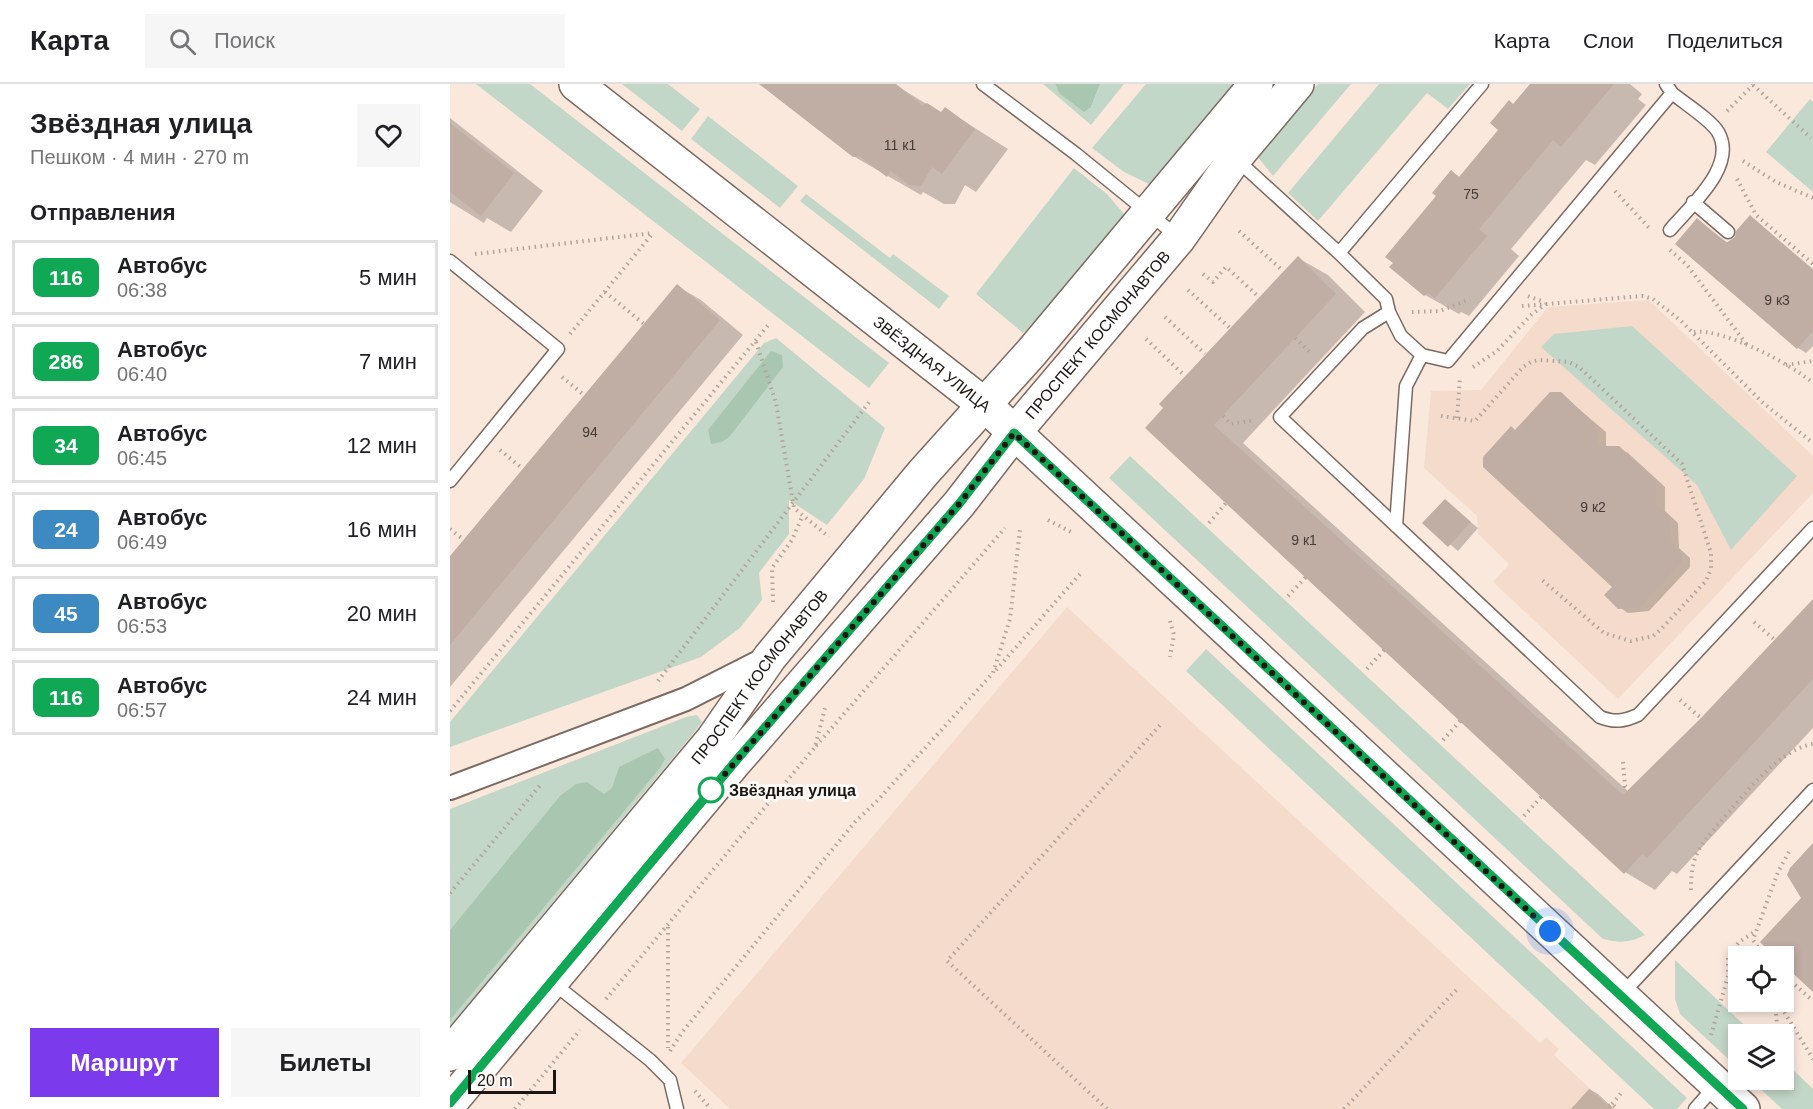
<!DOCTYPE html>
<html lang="ru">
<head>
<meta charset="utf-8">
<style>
	:root { --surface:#fff; --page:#f6f6f6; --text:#202124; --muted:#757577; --line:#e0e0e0; --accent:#7c3aed }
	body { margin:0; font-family:Arial,sans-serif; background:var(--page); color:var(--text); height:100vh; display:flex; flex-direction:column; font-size:22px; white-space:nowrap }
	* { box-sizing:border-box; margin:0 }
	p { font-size:20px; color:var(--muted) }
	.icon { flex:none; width:33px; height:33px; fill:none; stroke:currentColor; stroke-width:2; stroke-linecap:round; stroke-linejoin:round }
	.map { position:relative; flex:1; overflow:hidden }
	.drawer { display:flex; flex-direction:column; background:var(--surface); width:450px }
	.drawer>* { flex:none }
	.badge { padding:0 12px; border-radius:9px; font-size:21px; line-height:39px }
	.buttons { position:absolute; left:1278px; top:862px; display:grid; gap:12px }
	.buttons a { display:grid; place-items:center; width:66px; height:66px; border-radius:0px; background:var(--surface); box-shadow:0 3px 9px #0003; font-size:30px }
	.scale { position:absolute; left:18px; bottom:15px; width:88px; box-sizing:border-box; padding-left:6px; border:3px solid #1c1612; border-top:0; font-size:16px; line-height:21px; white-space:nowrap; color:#1c1612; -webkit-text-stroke:4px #fdf9f7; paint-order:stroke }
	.you { position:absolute; width:30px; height:30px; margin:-15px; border:4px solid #fff; border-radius:50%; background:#1a73e8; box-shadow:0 0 0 9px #1a73e833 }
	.map>.badge { position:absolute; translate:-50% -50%; box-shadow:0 0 0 3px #fff }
	h2 { padding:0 30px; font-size:22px; line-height:54px }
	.round { display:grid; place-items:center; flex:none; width:63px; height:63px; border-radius:0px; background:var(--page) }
	.head { display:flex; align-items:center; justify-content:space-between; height:102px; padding:0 30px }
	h1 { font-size:28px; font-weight:700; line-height:45px }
	.primary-button { display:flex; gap:12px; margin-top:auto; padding:12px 30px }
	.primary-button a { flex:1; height:69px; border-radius:0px; background:var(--accent); color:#fff; font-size:24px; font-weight:700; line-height:69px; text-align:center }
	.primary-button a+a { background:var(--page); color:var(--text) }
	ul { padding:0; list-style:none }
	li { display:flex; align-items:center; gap:18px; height:75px; margin:0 12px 9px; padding:0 18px; border:3px solid var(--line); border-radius:0px }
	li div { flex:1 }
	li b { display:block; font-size:22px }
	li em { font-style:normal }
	li .badge { min-width:66px; font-weight:700; text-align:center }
	header { display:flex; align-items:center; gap:36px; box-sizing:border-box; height:84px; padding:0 30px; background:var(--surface); border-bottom:2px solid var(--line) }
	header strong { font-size:28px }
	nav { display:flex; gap:33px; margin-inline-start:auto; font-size:21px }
	.search { width:420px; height:54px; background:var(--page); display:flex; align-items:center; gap:15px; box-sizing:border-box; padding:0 21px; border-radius:0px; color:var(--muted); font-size:22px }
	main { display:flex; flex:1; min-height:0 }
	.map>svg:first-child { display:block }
</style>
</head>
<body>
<header>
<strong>Карта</strong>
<div class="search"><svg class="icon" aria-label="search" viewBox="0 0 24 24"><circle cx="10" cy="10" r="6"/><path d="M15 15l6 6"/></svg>Поиск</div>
<nav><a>Карта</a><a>Слои</a><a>Поделиться</a></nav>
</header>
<main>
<section class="drawer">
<div class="head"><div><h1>Звёздная улица</h1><p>Пешком · 4 мин · 270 m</p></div><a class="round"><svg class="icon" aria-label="heart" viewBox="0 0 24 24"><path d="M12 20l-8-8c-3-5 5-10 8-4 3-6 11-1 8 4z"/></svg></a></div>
<h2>Отправления</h2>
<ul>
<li><span class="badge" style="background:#10a855;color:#fff">116</span><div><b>Автобус</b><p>06:38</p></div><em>5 мин</em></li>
<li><span class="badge" style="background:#10a855;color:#fff">286</span><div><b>Автобус</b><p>06:40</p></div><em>7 мин</em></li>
<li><span class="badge" style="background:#10a855;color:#fff">34</span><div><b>Автобус</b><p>06:45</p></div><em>12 мин</em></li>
<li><span class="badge" style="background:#3d8ac2;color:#fff">24</span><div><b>Автобус</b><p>06:49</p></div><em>16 мин</em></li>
<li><span class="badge" style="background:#3d8ac2;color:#fff">45</span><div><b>Автобус</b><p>06:53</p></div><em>20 мин</em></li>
<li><span class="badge" style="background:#10a855;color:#fff">116</span><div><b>Автобус</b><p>06:57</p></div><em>24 мин</em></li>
</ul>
<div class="primary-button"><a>Маршрут</a><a>Билеты</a></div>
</section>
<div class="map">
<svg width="1363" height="1025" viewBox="0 0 1363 1025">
	<rect width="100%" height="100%" fill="#fbe8dd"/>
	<!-- built -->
	<path fill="#f5dbcc" d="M 1199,216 L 1363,372 L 1363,409 L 1168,615 L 1043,498 L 1059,480 L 1028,450 L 1027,432 L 974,384 L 981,307 L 1031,306 L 1098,223 Z
		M 617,523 L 1090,959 L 1096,953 L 1109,965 L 1104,971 L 1162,1025 L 280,1025 L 231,979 Z"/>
	<!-- green -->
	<path fill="#c3d7c8" d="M 26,0 L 80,0 L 439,279 L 419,304 Z
		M 172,0 L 218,0 L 250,25 L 232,47 Z
		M 593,0 L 605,0 L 609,9 L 641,23 L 650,0 L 674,0 L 641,41 Z
		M 696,0 L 784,0 L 701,101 L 674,88 L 642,64 Z
		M 868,0 L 901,0 L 823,92 L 807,72 Z
		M 929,0 L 1020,0 L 998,25 L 977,9 L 868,137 L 838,109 Z
		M 1360,15 L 1363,18 L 1363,108 L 1316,68 Z
		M 258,32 L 348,102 L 330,124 L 241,55 Z
		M 624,84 L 657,110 L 675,131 L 592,231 L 573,249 L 526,210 Z
		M 356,110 L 440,174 L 443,170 L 499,212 L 489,225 L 350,117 Z
		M 1182,242 L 1347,392 L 1281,466 L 1247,401 L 1091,263 L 1104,250 Z
		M 326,254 L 435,344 L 414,395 L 377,441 L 339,416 L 339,450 L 309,489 L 312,516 L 290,544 L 251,573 L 0,663 L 0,638 L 314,259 Z
		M 680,372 L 1195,851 C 1179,859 1170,859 1153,855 L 659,394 Z
		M 756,565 L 1237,1014 L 1227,1025 L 1204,1025 L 736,587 Z
		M 247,631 L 252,638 L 242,651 L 0,942 L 0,725 L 236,633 Z
		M 1225,876 L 1305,951 L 1288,951 L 1288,984 L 1230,930 L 1225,915 Z
		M 1334,977 L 1363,1005 L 1363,1025 L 1332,1025 L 1301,996 L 1334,996 Z"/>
	<!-- forest -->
	<path fill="#a9c6b0" d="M 605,0 L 650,0 L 641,23 L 634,28 L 609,9 Z
		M 321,267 L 332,271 L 333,283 L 280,352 L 272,358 L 261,360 L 258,346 Z
		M 208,664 L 215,675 L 210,684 L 0,936 L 0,846 L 110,712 L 126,700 L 137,698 L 154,710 L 162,704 L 169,683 Z"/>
	<!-- shadow -->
	<path fill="#0003" d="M 311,0 L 444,0 L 491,29 L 495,25 L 558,65 L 526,108 L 515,101 L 505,120 L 494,120 L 473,108 L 471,111 L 403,72 Z
		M 1081,0 L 1180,0 L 1192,10 L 1188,15 L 1196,21 L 1145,81 L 1136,76 L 1061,165 L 1069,172 L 1019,232 L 1011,228 L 1009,230 L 975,211 L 941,183 L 1001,88 L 1010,93 L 1050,45 L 1064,21 Z
		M 0,34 L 93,107 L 61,148 L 37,134 L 34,139 L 0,118 Z
		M 1301,133 L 1363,185 L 1363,262 L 1356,269 L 1348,264 L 1248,136 L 1278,159 L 1286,154 Z
		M 848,174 L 878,191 L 915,228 L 793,359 L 1179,708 L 1252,635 L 1363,517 L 1363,644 L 1227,790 L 1222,787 L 1205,806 L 1175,788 L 697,344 Z
		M 227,202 L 251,216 L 293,251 L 0,603 L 0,475 Z
		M 1110,309 L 1156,348 L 1156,364 L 1168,364 L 1178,369 L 1215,403 L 1215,427 L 1228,439 L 1229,464 L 1240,474 L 1240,483 L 1199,527 L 1178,529 L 1169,523 L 1164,503 L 1066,347 Z
		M 995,417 L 1028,444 L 1008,467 L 975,439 Z
		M 1139,1005 L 1148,1010 L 1164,1025 L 1121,1025 Z"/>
	<!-- building -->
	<path fill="#c0ada4" d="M 309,0 L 446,0 L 472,21 L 477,19 L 491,28 L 495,23 L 525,45 L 492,90 L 482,83 L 471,102 L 459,101 L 441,87 L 437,93 L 409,72 L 403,73 Z
		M 1080,0 L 1164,0 L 1111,63 L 1103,56 L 1029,145 L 1037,152 L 985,214 L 978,209 L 974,212 L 939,183 L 943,179 L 935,173 L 986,112 L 982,109 L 1001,86 L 1009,93 L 1048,46 L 1040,39 L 1059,16 L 1063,20 Z
		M 0,39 L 64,89 L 31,132 L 0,108 Z
		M 1300,131 L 1363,186 L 1363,247 L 1347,265 L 1225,160 L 1247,134 L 1276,159 L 1285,153 L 1286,147 Z
		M 848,172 L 886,210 L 764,341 L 1173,711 L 1251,634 L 1363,515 L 1363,595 L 1197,774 L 1192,770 L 1174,790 L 695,344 L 713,324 L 709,320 Z
		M 227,200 L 270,236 L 0,561 L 0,472 Z
		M 1100,308 L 1111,308 L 1147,342 L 1148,362 L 1169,362 L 1206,397 L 1206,421 L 1219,432 L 1221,458 L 1231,468 L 1232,478 L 1190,523 L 1168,525 L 1154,511 L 1162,503 L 1033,383 L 1033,373 L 1061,342 L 1065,346 Z
		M 995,415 L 1021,438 L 998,463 L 972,439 Z
		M 1363,759 L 1363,908 L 1334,881 L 1334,873 L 1325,873 L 1310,858 L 1351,814 L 1337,791 L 1340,784 Z"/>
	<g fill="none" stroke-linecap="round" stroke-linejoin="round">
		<!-- lane casing -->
		<g stroke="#7a6a61" stroke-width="15">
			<path id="lane" d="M 533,0 L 626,70 L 728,153
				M 785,74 L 889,169 L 1032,0
				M 1243,118 L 1278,148
				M 1220,146 C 1240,122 1288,82 1268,48 C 1261,36 1234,19 1222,9
				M 889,169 L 936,215 L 939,228 L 951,252 L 972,271 L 998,277 L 1222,9 L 1216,0
				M 0,177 L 108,265 L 0,397
				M 939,228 L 913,244 L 830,333 L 1150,633 C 1165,639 1174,637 1188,631 L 1363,444
				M 946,442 L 956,302 L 972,271
				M 103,899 L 200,976 L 220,996 L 227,1025
				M 1171,911 L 1363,706
				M 1245,1025 L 1266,1001"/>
		</g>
		<!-- street casing -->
		<g stroke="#7a6a61" stroke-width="26">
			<path id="street" d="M 0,704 L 236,615 L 315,575"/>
		</g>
		<!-- secondary casing -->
		<g stroke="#7a6a61" stroke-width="36">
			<g id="secondary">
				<path id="s1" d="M 126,0 L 536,322 L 1293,1025"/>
				<path id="s2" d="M 0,970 L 263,655 L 320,573 L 473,389 L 581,269 L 806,0"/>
				<path id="s3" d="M 0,1019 L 284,679 L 509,420 L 564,349 L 729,154 L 785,74 L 847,0"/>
			</g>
		</g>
		<!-- path -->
		<path stroke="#b1a39a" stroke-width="4" stroke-dasharray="1.5 4.5" stroke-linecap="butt" d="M 1303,1 L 1361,54
			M 1277,27 L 1303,1
			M 1293,77 L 1326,98 L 1363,114
			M 1287,95 L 1306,131 L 1363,180
			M 1165,107 L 1201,146
			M 789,147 L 833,187
			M 1220,166 L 1237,181 L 1297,261
			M 25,170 L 203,149
			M 753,190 L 763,198 L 776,183 L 809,213
			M 738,206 L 780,244
			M 155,208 L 194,240
			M 1078,212 L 1094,218
			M 1072,222 L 1193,212 L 1203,215 L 1230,236 L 1313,319 L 1363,359
			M 962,228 L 990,227 L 1020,215
			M 715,233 L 755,270
			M 1244,248 C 1273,244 1341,280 1363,299
			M 120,250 L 203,149
			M 845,254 L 862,270
			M 696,255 L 735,292
			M 306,258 L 326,319 L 344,424 L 379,453
			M 1336,281 L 1363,277
			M 1023,283 L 1047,267 L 1081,231 L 1096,220
			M 112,293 L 134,311
			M 773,332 L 781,340 L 805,336
			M 991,332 L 1025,337 L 1073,283 L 1081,278 L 1089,276 L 1119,278 L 1129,283 L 1232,380 L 1261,469 L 1261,485 L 1256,497 L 1212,544 L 1203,552 L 1181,557 L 1154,549 L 1092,496
			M 1007,334 L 1010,293
			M 50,366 L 73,385
			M 598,436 L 623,449
			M 759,439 L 776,419
			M 0,445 L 14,456
			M 838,512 L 856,493
			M 323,518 L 322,484 L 342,456 L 353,431
			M 720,537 L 724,551 L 720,573
			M 1304,538 L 1325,556
			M 917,585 L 934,566
			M 546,586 L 630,490
			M 208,597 L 420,317
			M 1230,616 L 1251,634
			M 0,627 L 320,239
			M 993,656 L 1011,636
			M 366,662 L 555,444
			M 1173,678 L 1175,702 L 1179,706
			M 1074,732 L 1092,712
			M 1241,806 C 1241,785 1243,772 1256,755 C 1282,726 1324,666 1363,660
			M 0,809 L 92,699
			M 218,843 L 218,964
			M 1314,873 L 1303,856 L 1328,788 L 1341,764
			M 1334,899 L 1343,899 L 1363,917
			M 156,915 L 365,663 L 375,624
			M 1325,918 L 1328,951
			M 1328,918 L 1363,975
			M 1261,951 L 1278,892 L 1278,873 L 1289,858 L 1306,847
			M 220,967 L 233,947 L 405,738 L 428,716 L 543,589 L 560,535 L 570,445
			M 245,1007 L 261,1025
			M 1162,1020 L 1172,1008
			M 1159,1022 L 1162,1020 L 1167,1025
			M 65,1025 L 130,946
			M 657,1025 L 497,877 L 712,639
			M 894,1025 L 1009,903"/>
		<!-- lane -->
		<use href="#lane" stroke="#fff" stroke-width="12"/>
		<!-- street -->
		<use href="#street" stroke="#fff" stroke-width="22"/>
		<!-- secondary -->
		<use href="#secondary" stroke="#fff" stroke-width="33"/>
	</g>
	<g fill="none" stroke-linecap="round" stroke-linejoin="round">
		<!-- line casing -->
		<g stroke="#fff" stroke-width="14">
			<path id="line" d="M 0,1019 L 284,679 L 509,420 L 564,349 L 1293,1025"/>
		</g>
		<!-- line -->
		<use href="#line" stroke="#10a855" stroke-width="9"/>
		<!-- walk -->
		<path stroke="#1c1612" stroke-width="6" stroke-dasharray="0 10.8" d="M 261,706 L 509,420 L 564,349 L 1100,847"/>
	</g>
	<!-- markers -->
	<circle fill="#fff" stroke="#10a855" stroke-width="3" cx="261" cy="706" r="12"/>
	<g text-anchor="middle" stroke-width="6" stroke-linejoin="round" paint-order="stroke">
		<!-- number labels -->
		<g font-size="14" fill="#453c36">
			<text x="450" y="66">11 к1</text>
			<text x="1021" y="115">75</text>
			<text x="1327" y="221">9 к3</text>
			<text x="140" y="353">94</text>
			<text x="1143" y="428">9 к2</text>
			<text x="854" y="461">9 к1</text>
		</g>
		<!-- street labels -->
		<g font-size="16" fill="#1c1612" stroke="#fdf9f7">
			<text dy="6" stroke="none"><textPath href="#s3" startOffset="1005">ПРОСПЕКТ КОСМОНАВТОВ</textPath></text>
			<text dy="6" stroke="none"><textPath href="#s1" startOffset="453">ЗВЁЗДНАЯ УЛИЦА</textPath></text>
			<text dy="6" stroke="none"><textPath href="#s2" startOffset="488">ПРОСПЕКТ КОСМОНАВТОВ</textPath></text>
		</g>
		<!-- stop labels -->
		<g font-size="16" font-weight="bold" fill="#1c1612" stroke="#fdf9f7" text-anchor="start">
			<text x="279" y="712">Звёздная улица</text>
		</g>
	</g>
</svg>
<div class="buttons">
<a><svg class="icon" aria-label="locate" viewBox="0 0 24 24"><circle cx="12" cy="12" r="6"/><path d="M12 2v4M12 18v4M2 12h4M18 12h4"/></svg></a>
<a><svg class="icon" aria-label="layers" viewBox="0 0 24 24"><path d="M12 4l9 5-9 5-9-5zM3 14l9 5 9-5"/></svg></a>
</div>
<div class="scale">20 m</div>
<div class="you" style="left:1100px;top:847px"></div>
</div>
</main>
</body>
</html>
